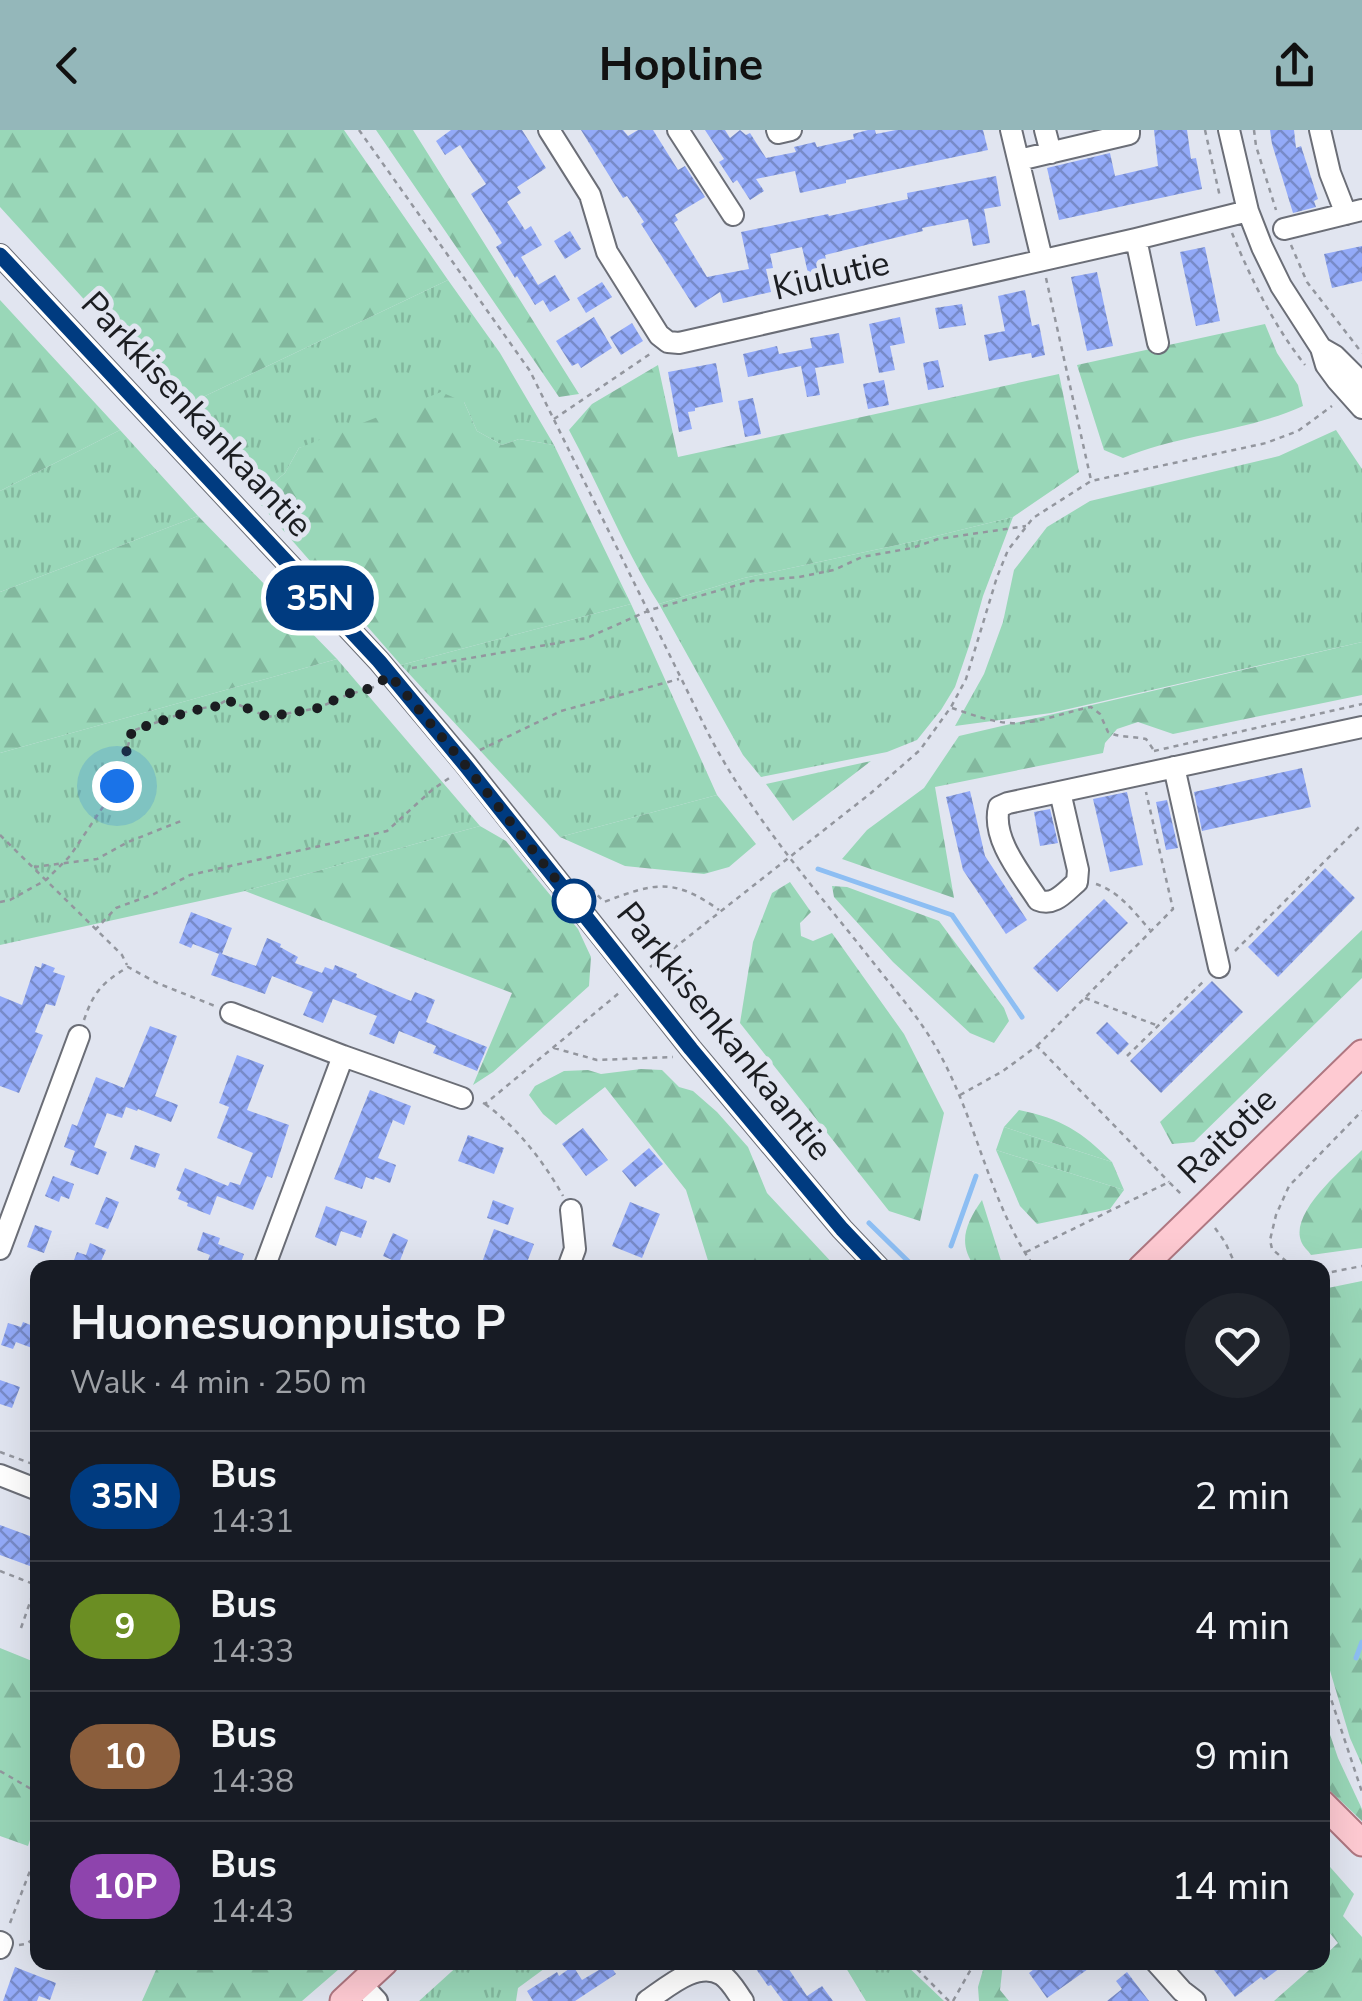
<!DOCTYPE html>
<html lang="en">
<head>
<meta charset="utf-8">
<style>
	:root { --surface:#171b24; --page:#20242c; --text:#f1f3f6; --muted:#9ea1a6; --line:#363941; --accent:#94b7ba }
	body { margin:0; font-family:"Nunito Sans",sans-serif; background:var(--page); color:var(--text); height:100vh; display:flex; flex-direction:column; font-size:38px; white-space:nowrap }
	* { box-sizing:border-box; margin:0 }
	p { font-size:32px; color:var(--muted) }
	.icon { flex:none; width:55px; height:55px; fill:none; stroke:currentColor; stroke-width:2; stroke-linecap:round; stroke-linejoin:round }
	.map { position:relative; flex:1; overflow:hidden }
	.sheet { position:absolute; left:30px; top:1130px; width:1300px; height:710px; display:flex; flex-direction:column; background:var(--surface); border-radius:20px; box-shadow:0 10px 40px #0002 }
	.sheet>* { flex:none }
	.badge { padding:0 20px; border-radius:32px; font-size:35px; line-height:65px }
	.you { position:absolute; width:50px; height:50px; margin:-25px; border:8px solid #fff; border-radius:50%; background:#1a73e8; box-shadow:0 0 0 15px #1a73e833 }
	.map>.badge { position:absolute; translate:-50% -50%; box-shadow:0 0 0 5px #fff }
	.round { display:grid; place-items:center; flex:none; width:105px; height:105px; border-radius:52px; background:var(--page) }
	.head { display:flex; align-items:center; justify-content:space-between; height:170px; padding:0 40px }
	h1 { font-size:48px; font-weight:700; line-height:75px }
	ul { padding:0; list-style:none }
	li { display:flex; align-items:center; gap:30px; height:130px; padding:0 40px; border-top:2px solid var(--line) }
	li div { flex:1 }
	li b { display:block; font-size:38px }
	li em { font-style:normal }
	li .badge { min-width:110px; font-weight:700; text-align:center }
	header { display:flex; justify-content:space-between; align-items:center; height:130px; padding:0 40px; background:var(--accent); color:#111; font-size:45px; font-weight:700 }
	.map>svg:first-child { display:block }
</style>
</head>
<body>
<header><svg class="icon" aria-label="back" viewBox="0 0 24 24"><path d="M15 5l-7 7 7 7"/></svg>Hopline<svg class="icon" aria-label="share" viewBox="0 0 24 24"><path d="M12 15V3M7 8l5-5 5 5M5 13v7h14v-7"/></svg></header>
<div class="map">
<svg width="1362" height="1871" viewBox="0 0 1362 1871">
	<defs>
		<pattern id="grass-tufts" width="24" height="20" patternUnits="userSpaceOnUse" patternTransform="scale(2.5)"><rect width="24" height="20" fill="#99d7b8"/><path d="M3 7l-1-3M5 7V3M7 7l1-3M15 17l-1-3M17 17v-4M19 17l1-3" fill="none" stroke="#83b89e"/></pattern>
		<pattern id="forest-firs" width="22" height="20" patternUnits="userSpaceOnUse" patternTransform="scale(2.5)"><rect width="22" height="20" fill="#99d7b8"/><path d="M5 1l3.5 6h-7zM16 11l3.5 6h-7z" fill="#83b89e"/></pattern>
		<pattern id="building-cross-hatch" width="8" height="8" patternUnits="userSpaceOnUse" patternTransform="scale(2.5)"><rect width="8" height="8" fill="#93aaf8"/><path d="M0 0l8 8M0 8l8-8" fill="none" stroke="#778ac8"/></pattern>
	</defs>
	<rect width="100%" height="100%" fill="#e1e5f0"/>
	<!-- grass -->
	<path fill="url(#grass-tufts)" d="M 448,150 L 500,223 L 554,315 L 519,309 L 502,315 L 477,301 L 464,272 L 299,318 L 285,343 L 255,368 L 182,277 Z
		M 120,300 L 198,386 L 0,462 L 0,361 Z
		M 1336,300 L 1362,339 L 1362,512 L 1051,583 L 955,596 L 984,544 L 1003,492 L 1014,440 L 1047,397 L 1090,371 L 1279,326 Z
		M 1013,387 L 983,466 L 969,516 L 955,557 L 941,580 L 917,610 L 887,622 L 761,647 L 743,625 L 659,474 L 744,448 L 916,411 Z
		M 631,474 L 717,665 L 560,707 L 401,535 Z
		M 337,529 L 480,696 L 245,761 L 0,815 L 0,623 Z
		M 1004,997 L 1112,1032 L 1124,1060 L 996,1020 Z
		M 461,1833 L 461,1832 L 552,1833 L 518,1858 L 516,1871 L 419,1871 Z
		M 843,1833 L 904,1833 L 944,1871 L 866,1871 Z"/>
	<!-- forest -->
	<path fill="url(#forest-firs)" d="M 0,0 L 344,0 L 448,150 L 182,277 L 0,77 Z
		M 376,0 L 413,0 L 579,264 L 559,267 Z
		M 0,170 L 120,300 L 0,361 Z
		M 1265,194 L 1277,223 L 1298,255 L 1303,276 C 1245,302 1181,304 1123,328 L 1104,320 L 1077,235 Z
		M 658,235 L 678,327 L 1059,244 L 1079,342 L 1013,387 L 916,411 L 744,448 L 659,474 C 624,419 600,357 569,300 L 592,274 Z
		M 441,262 L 464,272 L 477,301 L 502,315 L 519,309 L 554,315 L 631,474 L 401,535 L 255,368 L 285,343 L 299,318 Z
		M 198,386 L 337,529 L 0,623 L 0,462 Z
		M 1362,512 L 1362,565 L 1173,604 L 1138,592 L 1117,599 L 1105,613 L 1103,623 L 935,657 L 954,768 L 842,729 L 867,700 L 924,658 L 959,606 Z
		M 871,631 L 793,691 L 766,654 Z
		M 717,665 L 756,714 L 729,737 L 704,744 L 625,736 L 560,707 Z
		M 480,696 L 506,711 L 578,799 L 591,827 L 589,856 L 493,942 L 473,955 L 512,863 L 245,761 Z
		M 790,752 L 811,782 L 800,793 L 801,806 L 813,811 L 832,803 L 904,904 L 944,983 L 920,1091 L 889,1081 L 740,893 L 753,812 L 772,763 Z
		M 832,756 L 847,757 L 939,791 L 1004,878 L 1009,891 L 994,913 L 970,903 L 893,832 L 834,767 Z
		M 1362,800 L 1362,848 L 1194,1012 L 1172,1014 L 1160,992 Z
		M 641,939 L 662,940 L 679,957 L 693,961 L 717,982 L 748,1017 L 767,1063 L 836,1137 L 710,1137 L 686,1060 L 605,957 L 556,995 L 543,984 L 529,965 L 535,956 L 564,941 L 588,940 L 601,944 Z
		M 1019,980 C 1062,989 1081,1001 1112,1032 L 1004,997 Z
		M 996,1020 L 1124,1060 L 1110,1079 L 1037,1094 L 1020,1076 Z
		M 1362,1020 L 1362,1118 L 1311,1125 C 1308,1120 1303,1117 1301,1111 C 1290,1082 1343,1039 1362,1020 Z
		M 982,1070 L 1003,1137 L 975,1137 C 957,1113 966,1093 982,1070 Z
		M 1362,1151 L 1362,1635 L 1350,1608 L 1323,1517 L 1323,1159 Z
		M 0,1518 L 37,1533 L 37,1689 L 28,1716 L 0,1706 Z
		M 1322,1581 L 1338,1628 L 1362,1679 L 1362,1691 L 1323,1654 Z
		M 1323,1729 L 1354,1764 L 1343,1786 L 1362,1807 L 1362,1871 L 1274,1871 L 1317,1833 L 1322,1832 L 1323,1827 L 1338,1813 L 1323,1795 Z
		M 159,1833 L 159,1832 L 346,1833 L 302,1871 L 142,1871 Z
		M 985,1833 L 1003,1833 L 1000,1860 L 1009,1871 L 979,1871 L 978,1857 Z"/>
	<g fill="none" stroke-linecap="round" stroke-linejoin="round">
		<!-- stream -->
		<path stroke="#8dbef3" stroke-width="5" d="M 818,739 L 952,785 L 1022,887
			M 869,1093 L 915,1138
			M 951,1116 L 976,1046
			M 1356,1528 L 1362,1512"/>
	</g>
	<!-- building -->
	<path fill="url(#building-cross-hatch)" d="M 451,0 L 522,0 L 546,38 L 517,57 L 521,63 L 507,72 L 525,100 L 531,96 L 542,115 L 521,127 L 538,155 L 555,145 L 570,170 L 550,182 L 543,170 L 535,175 L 517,146 L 515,148 L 496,117 L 502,113 L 471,64 L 486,54 L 460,15 L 445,25 L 436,11 Z
		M 581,0 L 623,0 L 628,6 L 638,0 L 653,0 L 678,40 L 685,36 L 705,67 L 675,85 L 678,90 L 674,93 L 707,147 L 749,139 L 741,102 L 828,84 L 829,86 L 908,69 L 907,63 L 996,46 L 1001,76 L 984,79 L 990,113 L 973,116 L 968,89 L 922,98 L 923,101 L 825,125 L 830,148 L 810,152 L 802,117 L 770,124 L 773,138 L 766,139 L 771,162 L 723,173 L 720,162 L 695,178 L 641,94 L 644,92 L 627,66 L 623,68 Z
		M 705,0 L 725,0 L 730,8 L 740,0 L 746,5 L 750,3 L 766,28 L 796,22 L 794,17 L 815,12 L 817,17 L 854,9 L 853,4 L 868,0 L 875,0 L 876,4 L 896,0 L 983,0 L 988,20 L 846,50 L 846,53 L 800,63 L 795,41 L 756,49 L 764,61 L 750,70 L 737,50 L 733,53 L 719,32 L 724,29 Z
		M 1154,0 L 1187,0 L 1191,29 L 1196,28 L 1202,59 L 1059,90 L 1047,38 L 1110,23 L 1115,46 L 1158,36 Z
		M 1270,0 L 1294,0 L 1296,18 L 1301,16 L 1318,69 L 1314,71 L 1316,77 L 1293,83 L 1272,14 Z
		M 570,101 L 581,119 L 565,129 L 554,111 Z
		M 1362,116 L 1362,151 L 1332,158 L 1324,124 Z
		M 1205,117 L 1220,191 L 1196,196 L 1180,122 Z
		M 1097,142 L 1113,216 L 1087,221 L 1071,147 Z
		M 602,152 L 612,167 L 586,183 L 577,168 Z
		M 1025,160 L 1032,196 L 1039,194 L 1045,225 L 1032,228 L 1031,223 L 989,231 L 984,205 L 1005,201 L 998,166 Z
		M 962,174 L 966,195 L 939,199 L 935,178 Z
		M 594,187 L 612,218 L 581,238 L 578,233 L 572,236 L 556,211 Z
		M 900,187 L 905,213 L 890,216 L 895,240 L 879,243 L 869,194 Z
		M 632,193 L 643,211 L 621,225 L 610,207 Z
		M 839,203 L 844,233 L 815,238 L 820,265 L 807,267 L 801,236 L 748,247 L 743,224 L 777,216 L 779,224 L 812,218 L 810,208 Z
		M 938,230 L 944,257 L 928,260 L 923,233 Z
		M 716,233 L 723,272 L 695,278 L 695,281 L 688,282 L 692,299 L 679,302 L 668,242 Z
		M 884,250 L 889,275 L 868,279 L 863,254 Z
		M 753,268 L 761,304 L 745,307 L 738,271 Z
		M 1302,638 L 1311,677 L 1202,701 L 1194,662 Z
		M 970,661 L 985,726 L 1027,790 L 1006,804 L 963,740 L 946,667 Z
		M 1127,662 L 1143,735 L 1110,742 L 1093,669 Z
		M 1167,670 L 1178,718 L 1166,720 L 1156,672 Z
		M 1050,679 L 1058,713 L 1040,716 L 1034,682 Z
		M 1325,738 L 1355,768 L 1278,847 L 1248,817 Z
		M 1104,769 L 1128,793 L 1057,862 L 1033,838 Z
		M 191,782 L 232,798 L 222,824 L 256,836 L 267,808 L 281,814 L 280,817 L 298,827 L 295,833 L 322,843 L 325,837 L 333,840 L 335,835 L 357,844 L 356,847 L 371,854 L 411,871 L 415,862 L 435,870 L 426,892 L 487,917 L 477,941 L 433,923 L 436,916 L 399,901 L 394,914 L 369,904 L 377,886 L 333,869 L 323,893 L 303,885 L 313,862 L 272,846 L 265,864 L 211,845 L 219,824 L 193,814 L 191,818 L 179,813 Z
		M 42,833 L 55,838 L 53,842 L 65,846 L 55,876 L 46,874 L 35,902 L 43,905 L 19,963 L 0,956 L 0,866 L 22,875 L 35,836 L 41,838 Z
		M 1212,851 L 1243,882 L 1161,963 L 1130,931 Z
		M 1107,892 L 1129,914 L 1118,925 L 1096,903 Z
		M 150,896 L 177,906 L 155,966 L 178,975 L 171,992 L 138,979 L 137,981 L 126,977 L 122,988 L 107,983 L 94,1017 L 107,1022 L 98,1045 L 70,1035 L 75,1021 L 64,1017 L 72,994 L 77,996 L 96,947 L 124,958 Z
		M 237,925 L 264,935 L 247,980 L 289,995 L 272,1048 L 267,1046 L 253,1080 L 217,1066 L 210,1085 L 187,1076 L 188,1073 L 178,1069 L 181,1062 L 176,1060 L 185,1038 L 228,1056 L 230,1052 L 240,1055 L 253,1023 L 217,1008 L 229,977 L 219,973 Z
		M 370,960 L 411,976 L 404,995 L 393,990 L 378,1028 L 396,1035 L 390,1053 L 375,1047 L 374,1050 L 366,1047 L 362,1059 L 334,1049 Z
		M 583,998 L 608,1030 L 586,1046 L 562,1014 Z
		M 468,1005 L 504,1018 L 494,1044 L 458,1031 Z
		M 135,1015 L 160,1024 L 155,1038 L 130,1029 Z
		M 649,1018 L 663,1034 L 635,1057 L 622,1041 Z
		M 53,1046 L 74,1054 L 69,1069 L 61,1066 L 59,1072 L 45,1066 Z
		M 106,1067 L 119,1072 L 108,1099 L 95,1094 Z
		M 493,1070 L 514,1078 L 508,1095 L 487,1088 Z
		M 630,1072 L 660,1084 L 642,1128 L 612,1116 Z
		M 326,1076 L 367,1091 L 361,1108 L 341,1101 L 336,1116 L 315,1107 Z
		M 35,1095 L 52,1101 L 44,1123 L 27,1117 Z
		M 494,1099 L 534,1114 L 526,1135 L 511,1130 L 508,1138 L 480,1138 Z
		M 203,1102 L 220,1108 L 218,1114 L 244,1124 L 239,1138 L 205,1138 L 210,1125 L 197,1120 Z
		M 393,1103 L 408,1110 L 399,1133 L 383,1126 Z
		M 90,1113 L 106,1120 L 101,1131 L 115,1138 L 71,1138 L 77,1122 L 86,1125 Z
		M 23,1192 L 38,1198 L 32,1218 L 16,1212 L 13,1219 L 1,1215 L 8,1193 L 21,1197 Z
		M 0,1250 L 20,1257 L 12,1278 L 0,1274 Z
		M 0,1395 L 38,1409 L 38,1439 L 0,1425 Z
		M 751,1832 L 784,1832 L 807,1866 L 822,1856 L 833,1871 L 783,1871 L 771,1855 L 768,1856 Z
		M 1043,1832 L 1098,1832 L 1047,1868 L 1029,1843 Z
		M 1224,1832 L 1288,1832 L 1264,1850 L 1261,1847 L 1235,1867 L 1214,1840 Z
		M 609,1834 L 616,1844 L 575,1871 L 533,1871 L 527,1861 L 557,1842 L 559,1846 L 573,1836 L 582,1850 Z
		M 15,1837 L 56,1853 L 50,1870 L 39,1866 L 37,1871 L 3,1871 Z
		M 1127,1842 L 1149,1871 L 1107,1871 L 1122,1859 L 1116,1851 Z"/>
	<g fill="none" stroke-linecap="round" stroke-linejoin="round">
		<!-- minor casing -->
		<g stroke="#6b6e77" stroke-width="24">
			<path id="minor" d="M 549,0 L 590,65 L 607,122 L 659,205 L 668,212 L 679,213 L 1136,109 L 1248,81
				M 678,0 L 733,85
				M 777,0 L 778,3 L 791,0
				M 1011,0 L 1042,129
				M 1045,0 L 1051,23
				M 1229,0 L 1248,81 L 1262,117 L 1281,156 L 1321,218 L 1326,235 L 1337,250 L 1362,278
				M 1320,0 L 1330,43 L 1346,84
				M 1019,30 L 1129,4 L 1129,0
				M 1284,99 L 1362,80
				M 1136,109 L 1158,213
				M 0,125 L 379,531 L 466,635 L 691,919 L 842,1099 L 879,1138
				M 1321,218 L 1335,226 L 1362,253
				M 1174,637 L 1219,837
				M 1060,662 L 1078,740 L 1077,752 C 1065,762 1054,777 1038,770 C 1022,745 991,709 999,677 L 1008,673 L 1362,597
				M 231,883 L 343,926
				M 0,1119 L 79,906
				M 264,1138 L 343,926 L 462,968
				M 568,1138 L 575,1119 L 571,1080
				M 0,1345 L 38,1360
				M 0,1812 L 2,1813 L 0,1818
				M 1156,1832 L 1182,1861 L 1195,1871
				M 361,1854 L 377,1871
				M 647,1871 C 666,1858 698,1829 722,1845 C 731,1851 737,1863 743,1871"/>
		</g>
		<!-- major casing -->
		<g stroke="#af7781" stroke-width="29">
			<path id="major" d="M 1141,1138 L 1362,923
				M 1322,1673 L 1362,1713
				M 343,1871 L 385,1832"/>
		</g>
		<!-- path -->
		<path stroke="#93969e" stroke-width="2.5" stroke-dasharray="5 5" stroke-linecap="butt" d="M 359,0 L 530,241 L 707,601 C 751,687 817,761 876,836 C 895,860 915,883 931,909 C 976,981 986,1068 1035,1138
			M 1205,0 L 1220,67
			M 1254,0 L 1256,16 L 1276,80
			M 1232,103 C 1251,149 1274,196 1305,235
			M 1291,115 L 1307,152 L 1362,223
			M 1046,148 L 1091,350
			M 554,289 L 650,224
			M 412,538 L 587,508 L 650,480 L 752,451 L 799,447 L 834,440 L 862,427 L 912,418 L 938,409 L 1026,396
			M 952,578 C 976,586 1004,597 1029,592 C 1050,589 1070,581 1091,577 L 1100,584 L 1108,602 C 1119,608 1133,606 1146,609 L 1153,619
			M 480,620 L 561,581 L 679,549
			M 1154,621 L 1362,574
			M 0,705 L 122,825 L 127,835
			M 34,737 L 97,729 L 128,712 L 181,691
			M 1096,754 C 1120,762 1134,782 1150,800
			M 591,758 L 604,772 C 654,753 673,747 719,780
			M 0,772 L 10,770 L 46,750 L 70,726 L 117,656 L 132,601 L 189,581 L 218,575 L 227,570 L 268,587 L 318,578 L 347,565 L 374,557
			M 95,800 L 116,778 L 154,764 L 190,745 L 387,701 L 432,660 L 452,646
			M 1235,821 L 1362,694
			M 650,837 L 871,663 L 920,620 L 951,577 L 966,549 L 997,447 L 1008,420 L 1033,388 L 1091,351 L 1266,313 L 1298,301 L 1332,276
			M 1085,868 L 1156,895
			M 84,890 C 94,861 102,853 128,837 L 157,853 L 215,876
			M 1037,916 L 1173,779 L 1146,662
			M 554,918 L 597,930 L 673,927
			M 1127,926 L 1205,850
			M 960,965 L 1003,941 L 1037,916 L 1169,1052
			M 483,973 L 485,974 L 619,863
			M 485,974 C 517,997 544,1032 563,1066
			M 1215,1098 L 1225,1112 L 1237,1138
			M 1026,1122 L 1169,1052 L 1182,1065
			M 1294,1138 L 1272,1119 L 1270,1110 L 1276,1085 L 1289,1056 L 1362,981
			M 1322,1144 L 1362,1136
			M 0,1322 L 38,1336
			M 0,1441 L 36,1455
			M 21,1498 L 36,1455
			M 1322,1542 L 1362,1662
			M 0,1641 L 38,1663
			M 10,1793 L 38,1720
			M 19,1815 L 26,1814 L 38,1806
			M 910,1832 L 949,1871
			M 953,1871 L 975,1832"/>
		<!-- minor -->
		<use href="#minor" stroke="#fff" stroke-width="20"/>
		<!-- major -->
		<use href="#major" stroke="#fecad2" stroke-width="25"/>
	</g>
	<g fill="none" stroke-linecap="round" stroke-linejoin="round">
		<!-- line casing -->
		<g stroke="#fff" stroke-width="22">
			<path id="line" d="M 0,125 L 379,531 L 466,636 L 691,919 L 842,1099 L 879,1138"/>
		</g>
		<!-- line -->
		<use href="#line" stroke="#003b80" stroke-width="15"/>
		<!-- walk -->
		<path stroke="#1b1d21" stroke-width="10" stroke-dasharray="0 18" d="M 117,656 L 132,601 L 190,581 L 218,576 L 227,570 L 268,587 L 318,578 L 347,564 L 372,558 L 390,545 L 466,636 L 578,777 L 574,771"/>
	</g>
	<!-- markers -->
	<circle fill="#fff" stroke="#003b80" stroke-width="5" cx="574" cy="771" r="20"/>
	<g text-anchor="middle" stroke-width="10" stroke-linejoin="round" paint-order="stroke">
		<!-- street labels -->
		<g font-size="35" fill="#1b1d21" stroke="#e1e5f0">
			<text transform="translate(831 145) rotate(-13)" y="12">Kiulutie</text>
			<text transform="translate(197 284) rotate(47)" y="12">Parkkisenkankaantie</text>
			<text transform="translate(725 901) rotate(51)" y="12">Parkkisenkankaantie</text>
			<text transform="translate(1227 1005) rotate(-44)" y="12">Raitotie</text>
		</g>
	</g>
</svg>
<div class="you" style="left:117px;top:656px"></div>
<b class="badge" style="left:320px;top:468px;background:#003b80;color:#fff">35N</b>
<section class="sheet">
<div class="head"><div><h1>Huonesuonpuisto P</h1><p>Walk · 4 min · 250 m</p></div><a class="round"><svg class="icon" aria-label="heart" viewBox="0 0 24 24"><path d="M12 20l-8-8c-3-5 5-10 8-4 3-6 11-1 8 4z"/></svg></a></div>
<ul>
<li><span class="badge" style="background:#003b80;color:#fff">35N</span><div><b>Bus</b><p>14:31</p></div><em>2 min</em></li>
<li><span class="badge" style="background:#6b8e23;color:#fff">9</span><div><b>Bus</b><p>14:33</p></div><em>4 min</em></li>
<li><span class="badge" style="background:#8b5e3c;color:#fff">10</span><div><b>Bus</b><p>14:38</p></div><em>9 min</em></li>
<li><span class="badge" style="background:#8e44ad;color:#fff">10P</span><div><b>Bus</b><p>14:43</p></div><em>14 min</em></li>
</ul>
</section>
</div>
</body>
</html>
